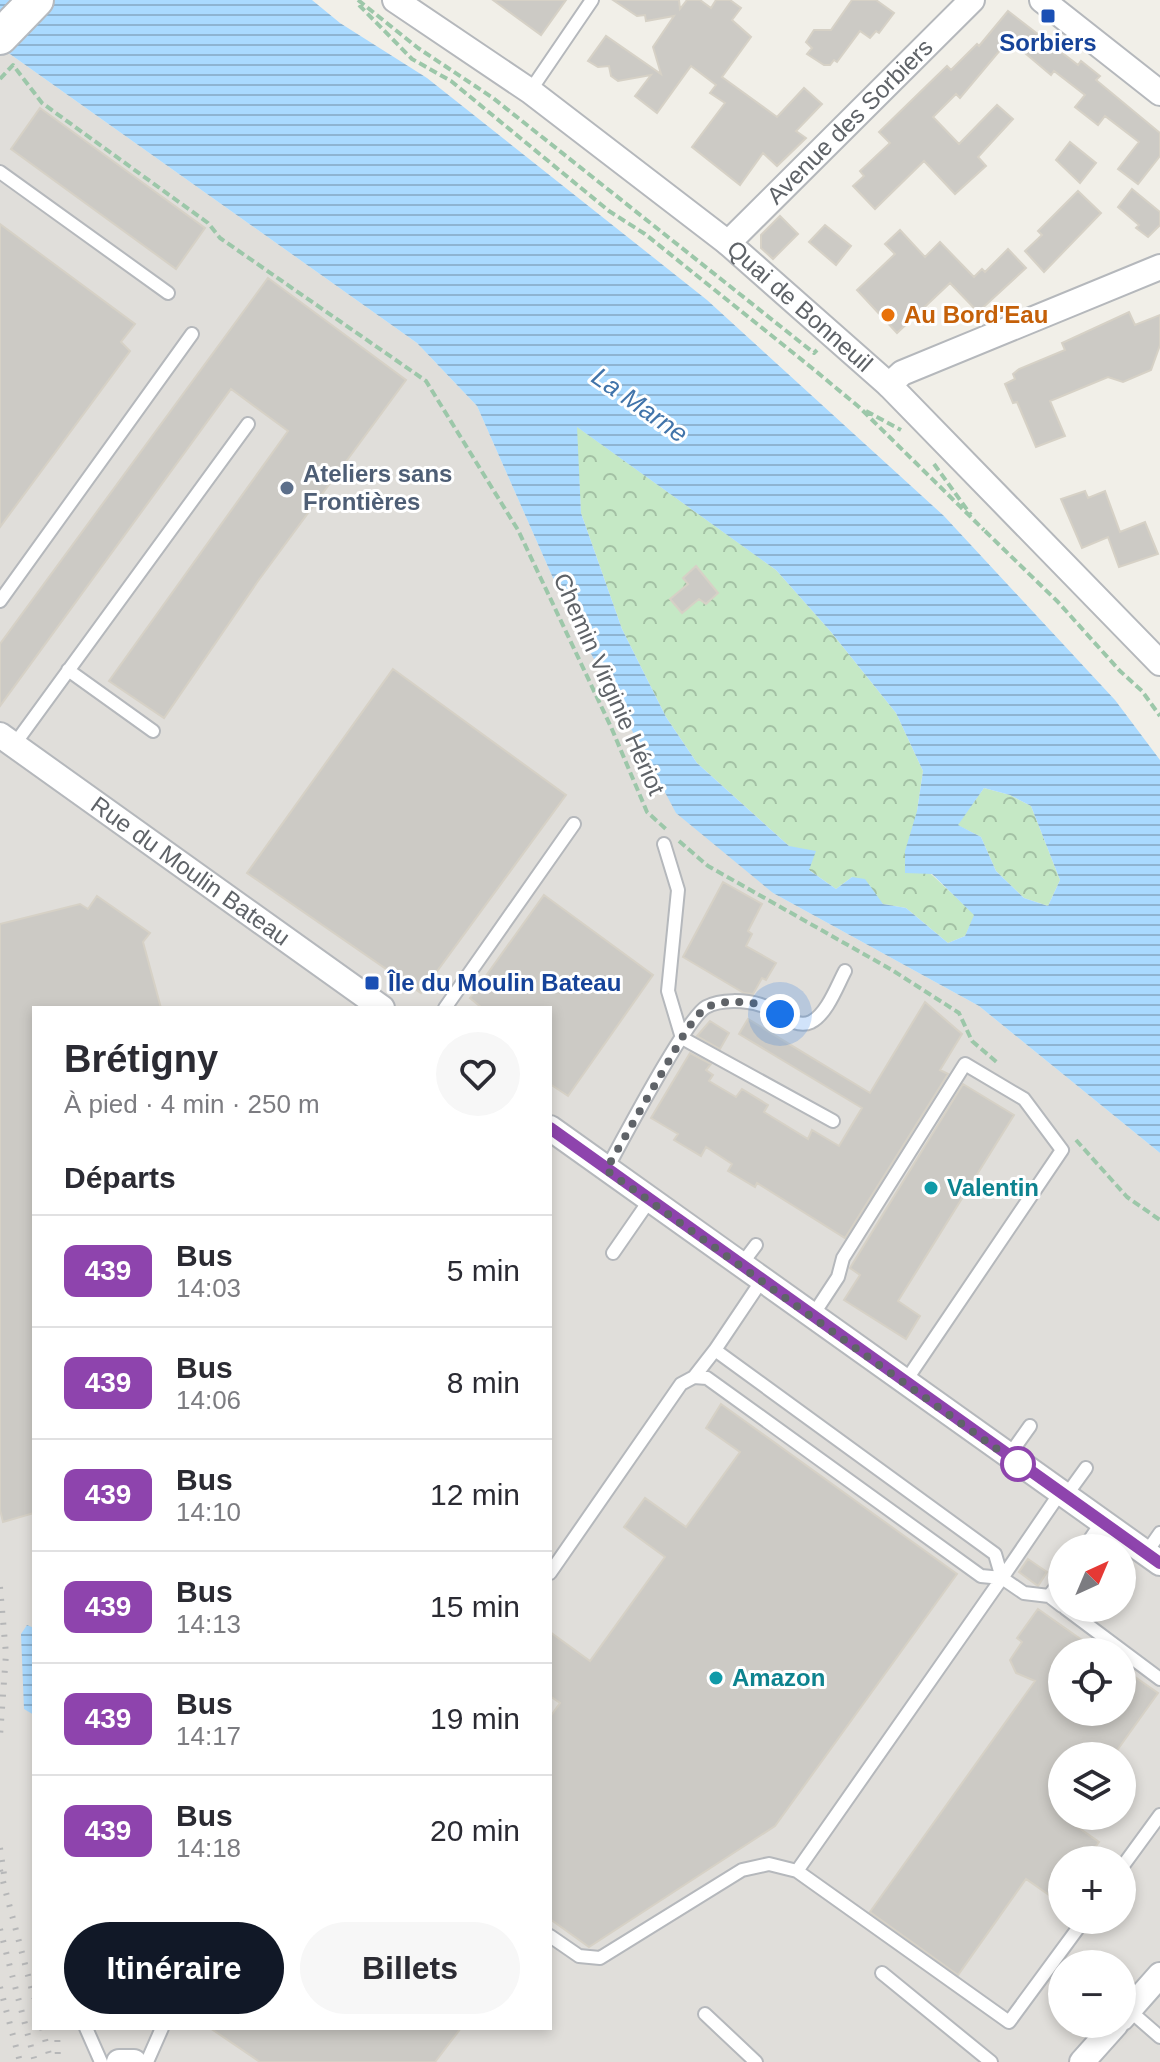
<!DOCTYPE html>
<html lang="fr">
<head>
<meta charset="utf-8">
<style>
	:root { --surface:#fff; --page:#f7f7f7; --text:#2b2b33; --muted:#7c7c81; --line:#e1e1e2; --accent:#111827 }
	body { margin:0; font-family:Arial,sans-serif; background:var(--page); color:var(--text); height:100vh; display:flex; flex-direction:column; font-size:30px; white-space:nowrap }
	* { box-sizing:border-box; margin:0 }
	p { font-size:26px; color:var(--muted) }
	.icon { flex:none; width:44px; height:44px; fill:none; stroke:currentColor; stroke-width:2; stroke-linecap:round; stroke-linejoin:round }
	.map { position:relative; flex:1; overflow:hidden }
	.panel { position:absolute; left:32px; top:1006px; width:520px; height:1024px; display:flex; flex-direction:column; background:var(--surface); border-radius:0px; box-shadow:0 4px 12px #0003 }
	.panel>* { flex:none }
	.badge { padding:0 16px; border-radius:12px; font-size:28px; line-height:52px }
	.needle { width:52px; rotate:44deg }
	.fabs { position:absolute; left:1048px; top:1534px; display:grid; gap:16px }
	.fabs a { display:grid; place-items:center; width:88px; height:88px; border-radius:50%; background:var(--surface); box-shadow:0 4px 12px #0003; font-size:40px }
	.you { position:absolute; width:40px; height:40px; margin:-20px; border:6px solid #fff; border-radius:50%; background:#1a73e8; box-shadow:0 0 0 12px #1a73e833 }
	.map>.badge { position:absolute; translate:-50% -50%; box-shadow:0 0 0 4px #fff }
	h2 { padding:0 32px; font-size:30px; line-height:72px }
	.round { display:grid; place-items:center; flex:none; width:84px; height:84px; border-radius:42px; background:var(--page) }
	.head { display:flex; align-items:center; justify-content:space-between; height:136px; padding:0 32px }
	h1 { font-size:38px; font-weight:700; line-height:60px }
	.primary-button { display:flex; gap:16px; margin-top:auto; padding:16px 32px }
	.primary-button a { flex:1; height:92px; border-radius:48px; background:var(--accent); color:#fff; font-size:32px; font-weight:700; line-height:92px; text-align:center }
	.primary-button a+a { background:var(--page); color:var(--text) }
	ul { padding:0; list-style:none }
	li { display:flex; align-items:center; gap:24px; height:112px; padding:0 32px; border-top:2px solid var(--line) }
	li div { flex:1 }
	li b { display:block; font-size:30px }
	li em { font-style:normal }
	li .badge { min-width:88px; font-weight:700; text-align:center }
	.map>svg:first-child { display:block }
</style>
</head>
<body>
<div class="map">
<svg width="1160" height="2062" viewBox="0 0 1160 2062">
	<defs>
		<pattern id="forest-crowns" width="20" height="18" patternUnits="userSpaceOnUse" patternTransform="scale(2)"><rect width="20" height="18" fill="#c5e8c5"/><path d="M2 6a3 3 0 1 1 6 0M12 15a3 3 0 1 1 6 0" fill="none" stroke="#a3c0a4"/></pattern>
		<pattern id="water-rules" width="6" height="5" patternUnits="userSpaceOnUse" patternTransform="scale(2)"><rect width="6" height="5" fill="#aadaff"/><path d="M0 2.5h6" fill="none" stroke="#8eb4d2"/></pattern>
	</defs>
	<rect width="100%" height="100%" fill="#f1efe8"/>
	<!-- industrial -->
	<path fill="#e0deda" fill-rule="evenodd" d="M 0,47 L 417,343 L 477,406 L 564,603 L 773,893 L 979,1006 L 1160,1153 L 1160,2062 L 0,2062 ZM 34,1008 L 550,1008 L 550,2028 L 34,2028 ZM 1062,1548 L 1122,1548 L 1122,1608 L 1062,1608 ZM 1062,1652 L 1122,1652 L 1122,1712 L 1062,1712 ZM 1062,1756 L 1122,1756 L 1122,1816 L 1062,1816 ZM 1062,1860 L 1122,1860 L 1122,1920 L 1062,1920 ZM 1062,1964 L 1122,1964 L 1122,2024 L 1062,2024 Z"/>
	<!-- forest -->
	<path fill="url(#forest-crowns)" d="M 576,426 L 776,570 L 831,632 L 896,713 L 923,771 L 917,811 L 931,874 L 975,915 L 965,936 L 948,943 L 906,908 L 883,904 L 852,877 L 836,889 L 809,870 L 789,846 L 697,763 L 666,717 L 622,629 L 581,513 Z
		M 984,788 L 1010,795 L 1031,806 L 1060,880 L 1048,906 L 1024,898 L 996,871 L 981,837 L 957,825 Z"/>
	<!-- water -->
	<path fill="url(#water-rules)" fill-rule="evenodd" d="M 0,0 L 312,0 L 340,23 L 427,78 L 707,300 L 944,516 L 1115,700 L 1160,760 L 1160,1153 L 979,1006 L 773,893 L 676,813 L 564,603 L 477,406 L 417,343 L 0,47 ZM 577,427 L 776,570 L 831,632 L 896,713 L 923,771 L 917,811 L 905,851 L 905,873 L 932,874 L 974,915 L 965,936 L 948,943 L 906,908 L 883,904 L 865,879 L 852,877 L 836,889 L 809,870 L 816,851 L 789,846 L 697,763 L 666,717 L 622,629 L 581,513 ZM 984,788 L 1010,795 L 1031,806 L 1060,880 L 1048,906 L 1024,898 L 996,871 L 981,837 L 958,825 Z
		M 27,1625 L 34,1628 L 34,1715 L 24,1709 L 21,1634 Z"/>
	<!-- building -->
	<path fill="#cccac5" stroke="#d6d1c6" stroke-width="2" d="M 493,0 L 566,0 L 541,35 Z
		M 613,0 L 679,0 L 680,9 L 687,0 L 700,0 L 711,8 L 716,0 L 730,0 L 741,8 L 732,20 L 751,37 L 722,77 L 777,117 L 804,88 L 822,104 L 796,131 L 806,138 L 777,166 L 763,153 L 740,185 L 692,147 L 725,103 L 710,93 L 716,85 L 691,66 L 657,113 L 635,96 L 651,75 L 618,81 L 611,76 L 609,66 L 598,67 L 588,61 L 606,36 L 661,74 L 653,47 L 674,16 L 646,21 L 645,15 L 637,16 Z
		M 852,0 L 876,0 L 894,13 L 879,33 L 876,31 L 870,38 L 860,31 L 837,62 L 834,60 L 830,65 L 824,65 L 807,54 L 812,48 L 806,42 L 814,30 L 831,30 Z
		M 1008,11 L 1078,65 L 1081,61 L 1100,76 L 1096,80 L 1160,133 L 1160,156 L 1138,184 L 1118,169 L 1139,142 L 1105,116 L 1098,125 L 1075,107 L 1085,95 L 1054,71 L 1051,75 L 1013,43 L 1004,51 L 1001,49 L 960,98 L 956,94 L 933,117 L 959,144 L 997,105 L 1013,119 L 978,157 L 986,166 L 955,194 L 924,161 L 875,209 L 853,186 L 864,176 L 860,171 L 890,143 L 879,132 L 947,66 L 951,70 L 977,44 L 979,46 Z
		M 40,108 L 205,228 L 176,269 L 11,149 Z
		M 1070,142 L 1096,163 L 1080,183 L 1056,160 Z
		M 1132,189 L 1160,212 L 1160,225 L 1148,237 L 1136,228 L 1139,225 L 1118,207 Z
		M 1078,191 L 1101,213 L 1044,272 L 1025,251 L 1042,235 L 1038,231 Z
		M 780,216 L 798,234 L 773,259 L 761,248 L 761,235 Z
		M 0,224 L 135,324 L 121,342 L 130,351 L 0,527 Z
		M 825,225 L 851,246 L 836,265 L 809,242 Z
		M 900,230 L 925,257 L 940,242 L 974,277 L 982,269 L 985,272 L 1008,249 L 1026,268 L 978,312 L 950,283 L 897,333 L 857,290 L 895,254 L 885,244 Z
		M 268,278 L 406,380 L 258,581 L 164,718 L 109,681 L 288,431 L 231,389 L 0,706 L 0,644 Z
		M 1129,312 L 1135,325 L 1160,315 L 1160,345 L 1151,370 L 1123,382 L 1108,377 L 1050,401 L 1065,436 L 1036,447 L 1017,402 L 1013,403 L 1005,384 L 1015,379 L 1013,374 L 1019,369 L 1065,350 L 1062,343 Z
		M 1085,491 L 1088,498 L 1105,491 L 1120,532 L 1145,522 L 1158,554 L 1119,567 L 1108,537 L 1082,548 L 1061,499 Z
		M 696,566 L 718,593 L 706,604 L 699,599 L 682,613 L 670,599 L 688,584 L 683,578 Z
		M 393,669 L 566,795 L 421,993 L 247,873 Z
		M 723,882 L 762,904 L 748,931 L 752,934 L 746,946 L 776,963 L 766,980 L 762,978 L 753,994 L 744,993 L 683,957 Z
		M 544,895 L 653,975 L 568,1096 L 550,1084 L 550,1008 L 482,1008 L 470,998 Z
		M 97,896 L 150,933 L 143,942 L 161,1008 L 34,1008 L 34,1513 L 3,1522 L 0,1510 L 0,924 L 80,904 L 88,909 Z
		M 925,1002 L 962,1034 L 940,1070 L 948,1074 L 845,1238 L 757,1183 L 755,1187 L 728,1171 L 732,1164 L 706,1147 L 701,1156 L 674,1140 L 678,1134 L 651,1118 L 690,1053 L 711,1064 L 706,1070 L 713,1075 L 709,1081 L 736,1097 L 742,1089 L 768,1105 L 764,1112 L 808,1139 L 812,1130 L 839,1146 L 862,1108 L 739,1034 L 748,1019 L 870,1093 Z
		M 710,1021 L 729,1033 L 720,1049 L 697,1036 Z
		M 963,1084 L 1014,1115 L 898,1301 L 920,1316 L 906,1339 L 844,1300 L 860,1275 L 850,1268 Z
		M 721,1404 L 957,1574 L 775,1826 L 589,1947 L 550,1919 L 550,1717 L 560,1703 L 550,1696 L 550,1632 L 590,1661 L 665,1557 L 624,1527 L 645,1498 L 686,1527 L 740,1452 L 706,1428 Z
		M 1028,1559 L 1047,1572 L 1038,1586 L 1019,1572 Z
		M 1038,1609 L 1099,1652 L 1062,1652 L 1062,1712 L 1122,1712 L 1122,1668 L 1158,1693 L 1113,1756 L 1062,1756 L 1062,1816 L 1099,1842 L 1086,1860 L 1062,1860 L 1062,1904 L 1026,1879 L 958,1975 L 870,1912 L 1035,1681 L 1016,1673 L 1010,1660 L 1022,1642 L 1017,1638 Z
		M 210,2028 L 461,2028 L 435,2062 L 260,2062 Z"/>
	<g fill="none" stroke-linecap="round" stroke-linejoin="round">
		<!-- service casing -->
		<g stroke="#b5b8bc" stroke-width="16">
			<path id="service" d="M 530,91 L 592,0
				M 0,172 L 168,293
				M 0,601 L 192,334
				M 68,670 L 153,731
				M 14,745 L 248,424
				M 664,844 L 678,890 L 668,991 L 682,1038 L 833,1121
				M 445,1008 L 574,824
				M 606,1170 C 621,1143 687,1017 706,1007 C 721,999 745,1000 761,1005 C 776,1009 794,1030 811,1022 C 827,1014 837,986 845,971
				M 613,1253 L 649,1201
				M 741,1265 L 756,1245
				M 762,1280 L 715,1350 L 995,1554 L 1002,1578 L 1060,1493
				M 813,1315 L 838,1277 L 843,1258 L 965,1064 L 1024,1099 L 1062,1150 L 905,1382
				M 694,1377 L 715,1350
				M 1008,1457 L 1030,1426
				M 1065,1497 L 1086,1468
				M 1084,1548 L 1102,1522
				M 1146,1553 L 1160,1533
				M 550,1573 L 681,1384 L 694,1377 L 707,1378 L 981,1576 L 1002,1578 L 1024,1593 L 1049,1596 L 1062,1606
				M 1002,1578 L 797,1871 L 1009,2022 L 1084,1920
				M 1049,1596 L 1062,1579
				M 1065,1608 L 1160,1679
				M 1122,1867 L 1160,1815
				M 550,1936 L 579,1956 L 600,1958 L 742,1870 L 769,1864 L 797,1871
				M 882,1973 L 991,2062
				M 1129,2010 L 1160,2037
				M 705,2014 L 756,2062
				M 86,2028 L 101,2062
				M 147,2062 L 162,2028"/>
		</g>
		<!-- minor casing -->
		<g stroke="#b5b8bc" stroke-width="28">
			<g id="minor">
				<path id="s1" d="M 395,0 L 530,91 L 728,243 L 889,385 L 1160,663"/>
				<path d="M 1042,0 L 1160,93"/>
				<path id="s2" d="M 728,243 L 972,0"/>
				<path d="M 889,385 L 902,373 L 1160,267"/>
				<path id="s3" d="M 0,735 L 382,1008"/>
				<path d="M 550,1128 L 1160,1563"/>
				<path d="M 1122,2018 L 1160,1975"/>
				<path d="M 119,2062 L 134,2062"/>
				<path d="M 1082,2062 L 1116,2024"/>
			</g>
		</g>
		<!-- secondary casing -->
		<g stroke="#b6babf" stroke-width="38">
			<path id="secondary" d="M 0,37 L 36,0"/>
		</g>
		<!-- path -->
		<path stroke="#9cc7a9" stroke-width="4" stroke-dasharray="8 4" stroke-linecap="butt" d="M 358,0 L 418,48 L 493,98 L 814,353 L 817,350
			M 359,5 L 412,59 L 451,81 L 609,211 L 645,234 L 812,368 L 859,407 L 984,530
			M 0,79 L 13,65 L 42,103 L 208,223 L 220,238 L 426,381 L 518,530 L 611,727 L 647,812 L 667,830
			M 866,411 L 901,430
			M 934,464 L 971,515
			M 985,531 L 1058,602 L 1120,671 L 1142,691 L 1160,716
			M 679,841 L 708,866 L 892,970 L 959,1013 L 972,1041 L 999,1064
			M 1076,1140 L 1127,1197 L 1160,1220"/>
		<!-- service -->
		<use href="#service" stroke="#fff" stroke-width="12"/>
		<!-- minor -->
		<use href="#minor" stroke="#fff" stroke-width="24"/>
		<!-- secondary -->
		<use href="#secondary" stroke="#fff" stroke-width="34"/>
		<!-- rail -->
		<path stroke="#b6b7b8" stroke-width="6" stroke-dasharray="2 10" stroke-linecap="butt" d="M 0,1587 L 6,1654 L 0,1736
			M 0,1848 L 5,1881
			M 0,1870 L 34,1998
			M 0,1929 L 35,2062
			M 0,1987 L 20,2062
			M 42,2028 L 51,2062
			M 57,2028 L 58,2062"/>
	</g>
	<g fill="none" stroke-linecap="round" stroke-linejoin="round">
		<!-- line casing -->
		<g stroke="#fff" stroke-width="18">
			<path id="line" d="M 550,1128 L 1160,1563"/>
		</g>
		<!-- line -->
		<use href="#line" stroke="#8e44ad" stroke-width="12"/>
		<!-- walk -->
		<path stroke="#5f6368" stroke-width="8" stroke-dasharray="0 14.4" d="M 780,1014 L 760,1004 L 730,1001 L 705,1007 L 687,1029 L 606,1170 L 1018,1464"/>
	</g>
	<!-- markers -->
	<g fill="#1a4fb4" stroke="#fff" stroke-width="3">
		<rect x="1040" y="8" width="16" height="16" rx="4"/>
		<rect x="364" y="975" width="16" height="16" rx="4"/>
	</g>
	<circle fill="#e8710a" stroke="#fff" stroke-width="3" cx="888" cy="315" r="8"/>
	<circle fill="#5c6f8a" stroke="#fff" stroke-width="3" cx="287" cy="488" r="8"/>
	<g fill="#0f9aa8" stroke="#fff" stroke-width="3">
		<circle cx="931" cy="1188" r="8"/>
		<circle cx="716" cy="1678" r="8"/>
	</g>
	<circle fill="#fff" stroke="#8e44ad" stroke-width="4" cx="1018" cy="1464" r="16"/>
	<g text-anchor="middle" stroke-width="6" stroke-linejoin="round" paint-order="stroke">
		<!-- transit labels -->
		<g font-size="24" font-weight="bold" fill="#164399" stroke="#fff">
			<text x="1048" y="51">Sorbiers</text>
			<text x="388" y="991" text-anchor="start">Île du Moulin Bateau</text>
		</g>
		<!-- street labels -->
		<g font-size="24" fill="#5f6368" stroke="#fff">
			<text dy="8" stroke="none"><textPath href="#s2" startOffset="172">Avenue des Sorbiers</textPath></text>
			<text dy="8" stroke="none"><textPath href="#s1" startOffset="508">Quai de Bonneuil</textPath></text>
			<text transform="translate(609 684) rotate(66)" y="8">Chemin Virginie Hériot</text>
			<text dy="8" stroke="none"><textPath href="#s3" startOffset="234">Rue du Moulin Bateau</textPath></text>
		</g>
		<!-- food labels -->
		<g font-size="24" font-weight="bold" fill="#c56008" stroke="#fff" text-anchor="start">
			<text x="904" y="323">Au Bord'Eau</text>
		</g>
		<!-- service labels -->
		<g font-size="24" font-weight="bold" fill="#4e5e75" stroke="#fff" text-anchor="start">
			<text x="303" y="482">Ateliers sans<tspan x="303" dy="28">Frontières</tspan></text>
		</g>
		<!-- culture labels -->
		<g font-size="24" font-weight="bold" fill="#0d838f" stroke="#fff" text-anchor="start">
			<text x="947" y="1196">Valentin</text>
			<text x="732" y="1686">Amazon</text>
		</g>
		<!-- water labels -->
		<g font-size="26" font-style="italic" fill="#4174aa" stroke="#fff">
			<text transform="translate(640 405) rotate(35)" y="9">La Marne</text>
		</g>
	</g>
</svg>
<div class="fabs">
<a><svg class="needle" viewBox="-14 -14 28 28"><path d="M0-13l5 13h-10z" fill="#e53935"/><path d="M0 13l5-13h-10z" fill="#7c7c81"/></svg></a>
<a><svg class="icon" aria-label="locate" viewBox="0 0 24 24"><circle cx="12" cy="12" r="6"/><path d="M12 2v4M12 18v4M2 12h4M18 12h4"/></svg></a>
<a><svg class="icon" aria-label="layers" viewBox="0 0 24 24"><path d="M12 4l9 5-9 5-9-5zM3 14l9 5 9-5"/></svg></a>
<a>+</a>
<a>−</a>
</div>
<div class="you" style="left:780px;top:1014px"></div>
<section class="panel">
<div class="head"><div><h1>Brétigny</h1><p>À pied · 4 min · 250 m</p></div><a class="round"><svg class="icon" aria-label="heart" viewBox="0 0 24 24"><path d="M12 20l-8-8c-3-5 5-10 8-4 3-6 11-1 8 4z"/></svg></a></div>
<h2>Départs</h2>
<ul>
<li><span class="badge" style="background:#8e44ad;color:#fff">439</span><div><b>Bus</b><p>14:03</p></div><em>5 min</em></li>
<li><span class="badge" style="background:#8e44ad;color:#fff">439</span><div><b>Bus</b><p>14:06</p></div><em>8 min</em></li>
<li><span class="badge" style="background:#8e44ad;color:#fff">439</span><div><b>Bus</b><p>14:10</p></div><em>12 min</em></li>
<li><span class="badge" style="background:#8e44ad;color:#fff">439</span><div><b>Bus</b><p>14:13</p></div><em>15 min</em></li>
<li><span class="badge" style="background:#8e44ad;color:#fff">439</span><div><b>Bus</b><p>14:17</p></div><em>19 min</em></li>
<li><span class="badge" style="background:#8e44ad;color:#fff">439</span><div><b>Bus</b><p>14:18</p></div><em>20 min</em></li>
</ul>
<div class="primary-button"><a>Itinéraire</a><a>Billets</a></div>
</section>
</div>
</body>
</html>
